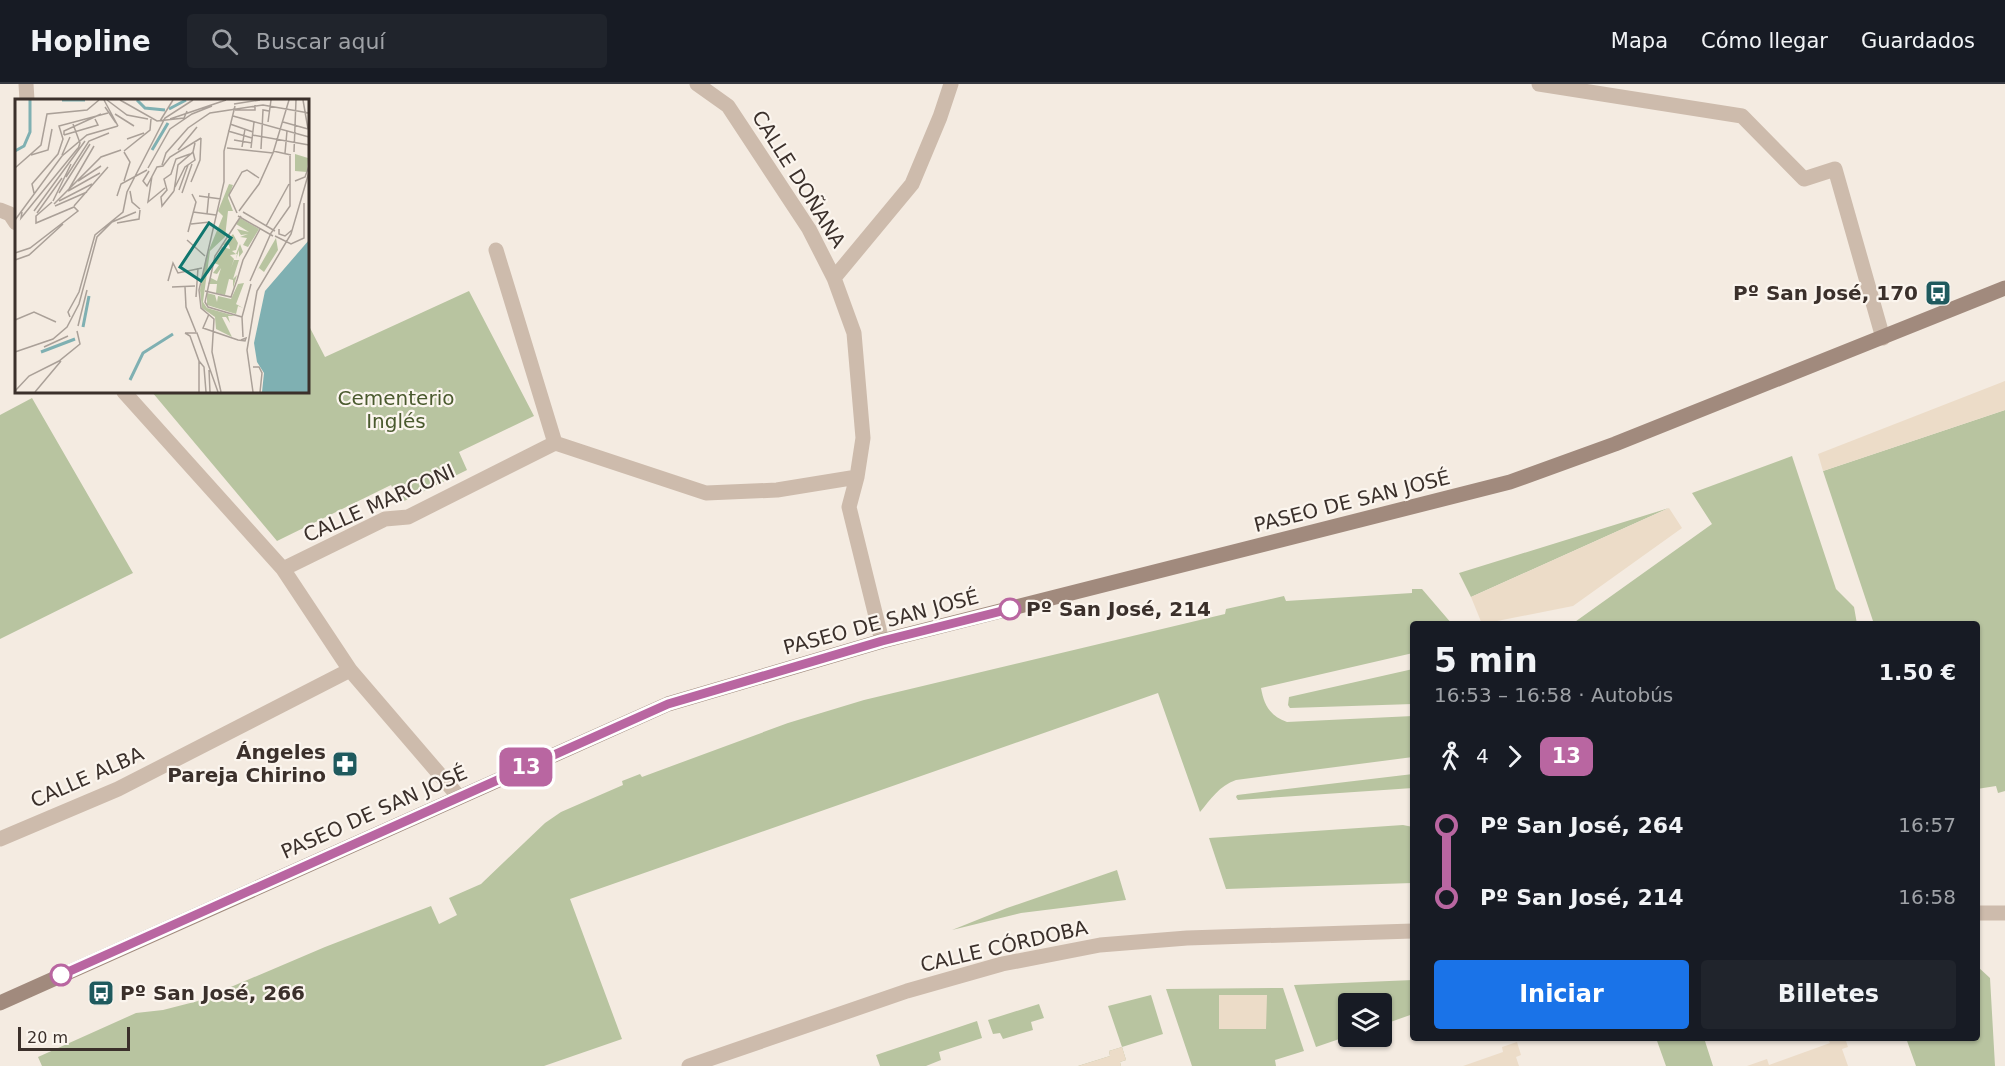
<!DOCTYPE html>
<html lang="es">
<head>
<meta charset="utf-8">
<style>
	:root { --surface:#171b24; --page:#20242c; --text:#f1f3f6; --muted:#9ea1a6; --line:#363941; --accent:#1a73e8 }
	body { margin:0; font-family:"DejaVu Sans",sans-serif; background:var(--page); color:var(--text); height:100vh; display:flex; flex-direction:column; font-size:22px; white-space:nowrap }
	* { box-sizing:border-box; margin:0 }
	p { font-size:20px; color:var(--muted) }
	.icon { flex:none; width:33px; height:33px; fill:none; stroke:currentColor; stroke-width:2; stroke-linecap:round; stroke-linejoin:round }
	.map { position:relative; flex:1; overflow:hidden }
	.side { position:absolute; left:1410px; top:537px; width:570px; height:420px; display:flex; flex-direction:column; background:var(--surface); border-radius:6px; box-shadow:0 2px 4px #0004 }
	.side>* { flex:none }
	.badge { padding:0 12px; border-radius:9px; font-size:21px; line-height:39px }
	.fabs { position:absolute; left:1338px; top:909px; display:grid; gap:12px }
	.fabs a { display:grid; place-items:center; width:54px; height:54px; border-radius:6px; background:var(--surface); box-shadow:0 2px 4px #0004; font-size:30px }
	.scale { position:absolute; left:18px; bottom:15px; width:112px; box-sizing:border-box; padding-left:6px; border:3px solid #3b302b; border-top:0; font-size:16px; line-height:21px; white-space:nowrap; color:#3b302b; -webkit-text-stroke:4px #fbf5ee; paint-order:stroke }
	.map>.badge { position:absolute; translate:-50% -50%; box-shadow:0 0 0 3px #fff }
	.legs { display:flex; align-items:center; gap:9px; height:66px; padding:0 24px; font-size:20px }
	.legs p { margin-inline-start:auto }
	.overview { display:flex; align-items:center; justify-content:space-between; height:102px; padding:0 24px }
	h1 { font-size:33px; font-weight:800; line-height:45px }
	.action { display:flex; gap:12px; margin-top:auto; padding:12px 24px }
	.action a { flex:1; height:69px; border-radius:6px; background:var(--accent); color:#fff; font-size:24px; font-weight:800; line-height:69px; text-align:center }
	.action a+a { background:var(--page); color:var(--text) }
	ul { padding:0 24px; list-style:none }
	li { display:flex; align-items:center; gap:21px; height:72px; font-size:22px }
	li i { display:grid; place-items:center; width:9px; height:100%; margin:0 8px; background:currentColor }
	li i::after { content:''; width:15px; height:15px; margin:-8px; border:4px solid; border-radius:50%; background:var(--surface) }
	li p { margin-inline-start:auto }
	li:first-child i { background:linear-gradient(#0000 50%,currentColor 0) }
	li:last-child i { background:linear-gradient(currentColor 50%,#0000 0) }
	header { display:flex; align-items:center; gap:36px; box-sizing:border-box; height:84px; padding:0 30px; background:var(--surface); border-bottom:2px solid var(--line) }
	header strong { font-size:28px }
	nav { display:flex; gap:33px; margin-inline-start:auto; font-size:21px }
	.search { width:420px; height:54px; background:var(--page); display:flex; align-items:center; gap:15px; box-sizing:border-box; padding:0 21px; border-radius:6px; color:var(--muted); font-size:22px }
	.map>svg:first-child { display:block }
</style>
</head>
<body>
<header>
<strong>Hopline</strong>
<div class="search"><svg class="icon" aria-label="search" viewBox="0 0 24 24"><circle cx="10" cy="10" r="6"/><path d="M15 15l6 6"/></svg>Buscar aquí</div>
<nav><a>Mapa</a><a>Cómo llegar</a><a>Guardados</a></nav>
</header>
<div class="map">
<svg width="2005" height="982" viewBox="0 0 2005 982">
	<rect width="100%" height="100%" fill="#f4ebe1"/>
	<!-- green -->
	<path fill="#b8c4a0" d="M 469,207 L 534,332 L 459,368 L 467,386 L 400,419 L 391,401 L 277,457 L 152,308 L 308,308 L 308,240 L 325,273 Z
		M 32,314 L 133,489 L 0,555 L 0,331 Z
		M 2005,326 L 2005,707 L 1998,709 L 1996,702 L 1977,705 L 1977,540 L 1874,540 L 1823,387 Z
		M 1792,372 L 1836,505 L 1854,523 L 1857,540 L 1572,540 L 1712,440 L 1692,409 Z
		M 1669,424 L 1471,513 L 1459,489 Z
		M 1412,505 L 1422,505 L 1452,540 L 1413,540 L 1413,569 L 1261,604 C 1264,621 1270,632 1287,638 L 1413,632 L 1413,673 L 1236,696 C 1219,702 1211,715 1200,728 L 1158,609 L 570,815 L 622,955 L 544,982 L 42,982 L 38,973 L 136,929 L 163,926 L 198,917 L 325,863 L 431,822 L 439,840 L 457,831 L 449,814 L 481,800 L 545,739 L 561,728 L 623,701 L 622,697 L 640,690 L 642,693 L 788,639 L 864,616 L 1225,530 L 1226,525 L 1284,512 L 1286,517 L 1412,509 Z
		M 1413,585 L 1413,620 L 1290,624 L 1288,621 L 1289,613 Z
		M 1413,690 L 1413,704 L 1238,716 L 1236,713 L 1237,711 Z
		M 1403,741 L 1413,743 L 1413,799 L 1226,805 L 1209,754 Z
		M 1117,786 L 1126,816 L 1021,829 L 952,846 L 1007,824 Z
		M 1977,882 L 1990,894 L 1995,982 L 1916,982 L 1906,954 L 1977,954 Z
		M 1413,896 L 1413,930 L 1382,941 L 1382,920 L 1348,920 L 1348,952 L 1316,963 L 1294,901 Z
		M 1283,904 L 1304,967 L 1275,976 L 1276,982 L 1192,982 L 1166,905 Z
		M 1151,911 L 1163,950 L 1122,963 L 1126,976 L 1120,978 L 1121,982 L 1078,982 L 1110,972 L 1109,967 L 1122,963 L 1108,922 Z
		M 1039,920 L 1044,934 L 1031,938 L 1033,946 L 1003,955 L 1000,949 L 993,950 L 988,936 Z
		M 977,937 L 982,954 L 939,968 L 941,976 L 926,982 L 880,982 L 876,971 Z
		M 1656,954 L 1704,954 L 1713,982 L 1666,982 Z"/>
	<!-- plaza -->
	<path fill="#ecdcc8" d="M 2005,297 L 2005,326 L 1823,387 L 1818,370 Z
		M 1669,424 L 1682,444 L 1573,522 L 1482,540 L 1471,513 Z
		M 1219,911 L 1267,911 L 1266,945 L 1219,945 Z
		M 1830,954 L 1845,954 L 1848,963 L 1842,965 L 1848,982 L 1747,982 L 1767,975 L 1769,981 L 1830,959 L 1828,955 Z
		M 1517,958 L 1521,971 L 1516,973 L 1519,982 L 1463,982 L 1503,968 L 1502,963 Z
		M 1122,963 L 1126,976 L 1120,978 L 1121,982 L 1078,982 L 1110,972 L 1109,967 Z"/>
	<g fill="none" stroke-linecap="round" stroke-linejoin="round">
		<!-- street -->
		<path stroke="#cdbbac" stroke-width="15" d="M 26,0 L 27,16
			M 697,0 L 728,22 L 809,145 L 834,194 L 854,249 L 863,354 L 857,393 L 849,423 L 882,557
			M 1539,0 L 1742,32 L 1804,95 L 1835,85 L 1883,254
			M 0,126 L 10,130 L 16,139
			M 496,166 L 555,359
			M 834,194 L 912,100 L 940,33 L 951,0
			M 124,308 L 283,485 L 350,586 L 459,713
			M 283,485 L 385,435 L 408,433 L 555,359 L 706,409 L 777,406 L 857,393
			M 0,755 L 118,705 L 350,586
			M 1977,829 L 2005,829
			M 689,982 L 907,907 L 1002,880 L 1100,861 L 1187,854 L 1413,847"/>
		<!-- secondary -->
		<path stroke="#a18a7d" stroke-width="15" d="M 0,919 L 668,620 L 882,557 L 1510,398 L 1615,360 L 2005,204"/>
	</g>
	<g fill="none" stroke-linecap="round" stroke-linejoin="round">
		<!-- line-1 casing -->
		<g stroke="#fff" stroke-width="14">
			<path id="line-1" d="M 61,891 L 668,620 L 882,557 L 1010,525"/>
		</g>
		<!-- line-1 -->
		<use href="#line-1" stroke="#b966a1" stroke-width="9"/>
	</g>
	<!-- icons -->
	<defs>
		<g id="bus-square" transform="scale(1.35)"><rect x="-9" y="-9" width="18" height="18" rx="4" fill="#1f5a5e" stroke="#fbf5ee"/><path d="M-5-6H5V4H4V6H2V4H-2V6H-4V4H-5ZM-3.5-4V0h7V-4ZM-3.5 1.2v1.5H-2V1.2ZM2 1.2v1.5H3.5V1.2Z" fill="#fff"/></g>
		<g id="pharmacy-square" transform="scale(1.35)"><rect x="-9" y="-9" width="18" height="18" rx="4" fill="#1f5a5e" stroke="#fbf5ee"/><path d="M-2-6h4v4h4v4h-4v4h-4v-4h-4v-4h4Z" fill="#fff"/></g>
	</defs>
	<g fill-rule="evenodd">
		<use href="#bus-square" x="1938" y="209"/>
		<use href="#pharmacy-square" x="345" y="680"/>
		<use href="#bus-square" x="101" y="909"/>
	</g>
	<!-- markers -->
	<g fill="#fff" stroke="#b966a1" stroke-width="3">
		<circle cx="1010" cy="525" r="10"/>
		<circle cx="61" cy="891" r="10"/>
	</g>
	<g text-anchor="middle" stroke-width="4.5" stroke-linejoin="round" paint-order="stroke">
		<!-- street labels -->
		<g font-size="20" fill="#3b302b" stroke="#fbf5ee">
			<text transform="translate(799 95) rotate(58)" y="7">CALLE DOÑANA</text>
			<text transform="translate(1352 417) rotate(-14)" y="7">PASEO DE SAN JOSÉ</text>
			<text transform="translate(379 419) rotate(-24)" y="7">CALLE MARCONI</text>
			<text transform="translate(881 538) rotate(-15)" y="7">PASEO DE SAN JOSÉ</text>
			<text transform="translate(87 693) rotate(-24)" y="7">CALLE ALBA</text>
			<text transform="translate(374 728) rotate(-24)" y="7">PASEO DE SAN JOSÉ</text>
			<text transform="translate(1004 862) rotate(-13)" y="7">CALLE CÓRDOBA</text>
		</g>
		<!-- poi labels -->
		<g font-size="20" font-weight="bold" fill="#3b302b" stroke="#fbf5ee" text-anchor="end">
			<text x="1918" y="216">Pº San José, 170</text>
			<text x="326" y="675">Ángeles<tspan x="326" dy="23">Pareja Chirino</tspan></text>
			<text x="120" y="916" text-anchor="start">Pº San José, 266</text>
		</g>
		<!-- park labels -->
		<g font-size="20" fill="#4a5a2e" stroke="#fbf5ee">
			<text x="396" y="321">Cementerio<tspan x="396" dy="23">Inglés</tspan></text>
		</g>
		<!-- stop labels -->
		<g font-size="20" font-weight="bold" fill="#3b302b" stroke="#fbf5ee" text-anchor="start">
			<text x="1026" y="532">Pº San José, 214</text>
		</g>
	</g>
	<!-- overview -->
	<g transform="translate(15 15)">
		<rect width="294" height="294" fill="#f4ebe1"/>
		<path d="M 280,55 L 293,59 L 292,73 L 280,72 ZM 214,85 L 218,86 L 213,99 L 218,112 L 213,112 L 210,138 L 195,152 L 188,203 L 192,209 L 220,217 L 213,217 L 215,224 L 211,218 L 207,218 L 217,238 L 201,230 L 200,218 L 187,209 L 185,191 L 191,158 L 208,117 L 203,112 ZM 225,119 L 244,130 L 233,148 L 228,146 L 232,139 L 225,138 L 233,135 L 226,136 L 222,130 L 234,133 L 221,125 ZM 218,135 L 223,144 L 221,151 L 217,152 L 221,155 L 225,145 L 228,153 L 224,158 L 224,151 L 221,160 L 222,155 L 215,156 L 219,160 L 216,169 L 219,161 L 224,161 L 218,180 L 222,176 L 218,189 L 218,181 L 214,180 L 210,196 L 201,194 L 202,185 L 193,185 L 196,179 L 202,182 L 206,169 L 202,175 L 198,174 L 204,166 L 199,164 L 207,148 L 215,150 L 214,146 L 208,146 ZM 261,139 L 263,151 L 249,173 L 244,169 L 242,172 ZM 229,184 L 218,213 L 221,205 L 228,209 L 223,207 L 221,215 L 192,206 L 192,194 L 200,196 L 202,203 L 203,197 L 216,200 L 223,185 Z" fill="#b8c4a0"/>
		<path d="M 294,141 L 294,293 L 247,293 L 249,274 L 242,263 L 239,244 L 250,192 Z" fill="#7fb0b2"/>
		<path fill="none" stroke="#7fb0b2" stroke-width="3" d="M 47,1 L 70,1M 122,1 L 130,9 L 150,11M 154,10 L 171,1M 137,51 L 153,24M 0,52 L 9,47 L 15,33 L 15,1M 68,228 L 74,197M 26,253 L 60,240M 115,281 L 128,254 L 158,235"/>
		<path fill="none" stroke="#aaa098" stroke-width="1.5" d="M 89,1 L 103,27M 92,1 L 112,16 L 133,20M 105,1 L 142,22 L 169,19 L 172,12M 288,1 L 293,30M 219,5 L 245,1M 90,8 L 101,24M 220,11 L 240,11 L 240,6M 100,15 L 119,27M 218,17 L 294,38M 155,20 L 211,1M 145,22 L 158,1M 253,23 L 256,1M 268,23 L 293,30M 58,25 L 65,44 L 63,50M 215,25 L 238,33M 213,32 L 237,39M 49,36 L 49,32 L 86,15M 49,36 L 83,26 L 80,20M 237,36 L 294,46M 112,40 L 129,34M 219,41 L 237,44M 227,48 L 230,30M 212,49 L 258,54M 236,49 L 239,23M 246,50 L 248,11 L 254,12M 163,51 L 182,28M 109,52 L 135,31 L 136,20M 258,52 L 276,56M 109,53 L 115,63 L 109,82M 279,53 L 281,1M 258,54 L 274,1M 270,54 L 272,32M 16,56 L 33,51 L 37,30M 47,56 L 55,38M 147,66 L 151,54 L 173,29 L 195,14 L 248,6 L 294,14M 0,69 L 26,46 L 32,15 L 72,11 L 84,1M 133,69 L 155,30 L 177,15 L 197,7M 134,72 L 128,82 L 132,87 L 142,68 L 148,67 L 155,58 L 186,39M 137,77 L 133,103 L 150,89M 51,78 L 74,42 L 94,34M 63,82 L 86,67M 280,82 L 290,78 L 294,67M 176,83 L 185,61 L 186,39M 160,88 L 170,68 L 180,61 L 178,53M 54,90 L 79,47M 164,91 L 173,66M 53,92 L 85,74M 115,92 L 117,103 L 125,110M 159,92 L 147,107 L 146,98 L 152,91 L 149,80 L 156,75 L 161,60 L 175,55M 159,92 L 163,66 L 178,53 L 180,44M 19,94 L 17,85 L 43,55 L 48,40 L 44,27 L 93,14M 44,94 L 75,45M 167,94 L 177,65M 102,97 L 106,85 L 132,71M 184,97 L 206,100M 38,102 L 56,65M 44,102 L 77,85M 39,105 L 86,58 L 106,51M 40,107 L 72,93M 59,107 L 93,68M 19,112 L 70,42M 224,112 L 244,85 L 258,54M 7,113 L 6,119 L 63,49M 178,113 L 201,116M 228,113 L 260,132M 22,114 L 47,79M 222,114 L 214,96 L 227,73 L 232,71 L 244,79M 192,115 L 194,94M 223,117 L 258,137M 226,117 L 200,157 L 190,203 L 193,208 L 227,218M 0,121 L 47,57 L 72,36 L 103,27M 102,124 L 124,120 L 125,111M 176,125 L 195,123M 251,127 L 274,85M 264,130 L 264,135 L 270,137 L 277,131M 173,133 L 181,103 L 177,95M 260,137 L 276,145 L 289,139 L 289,104M 172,141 L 190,157M 0,154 L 15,149 L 63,112 L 59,108 L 21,124 L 21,117 L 37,103M 0,161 L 14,156 L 48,125M 222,181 L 228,161 L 245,130M 153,182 L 158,164 L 163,174 L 187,169M 235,182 L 256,134 L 275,107 L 275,57M 157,188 L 180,187M 170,188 L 171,208 L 181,233M 190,192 L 216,198 L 222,181M 181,198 L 183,169M 194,215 L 188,229 L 223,241 L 230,242 L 231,239 L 226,241M 55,218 L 53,213 L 64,193 L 80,136 L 108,113 L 112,93 L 150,19 L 178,1M 0,221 L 19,213 L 41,223M 63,227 L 72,191M 170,234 L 182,234 L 203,293M 170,234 L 175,237 L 184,262 L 184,293M 228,238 L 227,218 L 236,185M 29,248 L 53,237M 0,253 L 38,240 L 52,228 L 64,205 L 82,138 L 97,123 L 121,113M 184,262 L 189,268 L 191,293M 238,268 L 244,268 L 247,274 L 245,293M 194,271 L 195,293M 0,292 L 14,277 L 44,262 L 65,245 L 62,232M 20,293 L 46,262M 206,293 L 197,253 L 199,220 L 186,209 L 184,191 L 209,83 L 209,52 L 220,7M 238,293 L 232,251 L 242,192 L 276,135 L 294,73"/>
		<path fill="#0f766e" fill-opacity="0.15" stroke="#0f766e" stroke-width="3" d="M 194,124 L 216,139 L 186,182 L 165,168 Z"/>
		<rect width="294" height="294" fill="none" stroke="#3b302b" stroke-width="3"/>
	</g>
</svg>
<div class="fabs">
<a><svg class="icon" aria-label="layers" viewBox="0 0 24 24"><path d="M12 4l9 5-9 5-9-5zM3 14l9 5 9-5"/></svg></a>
</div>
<div class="scale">20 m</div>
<b class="badge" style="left:526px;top:683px;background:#b966a1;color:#fff">13</b>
<section class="side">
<div class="overview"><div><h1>5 min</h1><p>16:53 – 16:58 · Autobús</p></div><b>1.50 €</b></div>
<div class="legs"><svg class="icon" aria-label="walk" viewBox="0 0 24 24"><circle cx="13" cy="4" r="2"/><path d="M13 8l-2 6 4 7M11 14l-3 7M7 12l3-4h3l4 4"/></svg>4<svg class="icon" aria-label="forward" viewBox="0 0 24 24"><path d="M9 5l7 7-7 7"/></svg><b class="badge" style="background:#b966a1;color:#fff">13</b></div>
<ul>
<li><i style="color:#b966a1"></i><b>Pº San José, 264</b><p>16:57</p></li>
<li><i style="color:#b966a1"></i><b>Pº San José, 214</b><p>16:58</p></li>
</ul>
<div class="action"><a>Iniciar</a><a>Billetes</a></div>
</section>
</div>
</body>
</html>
